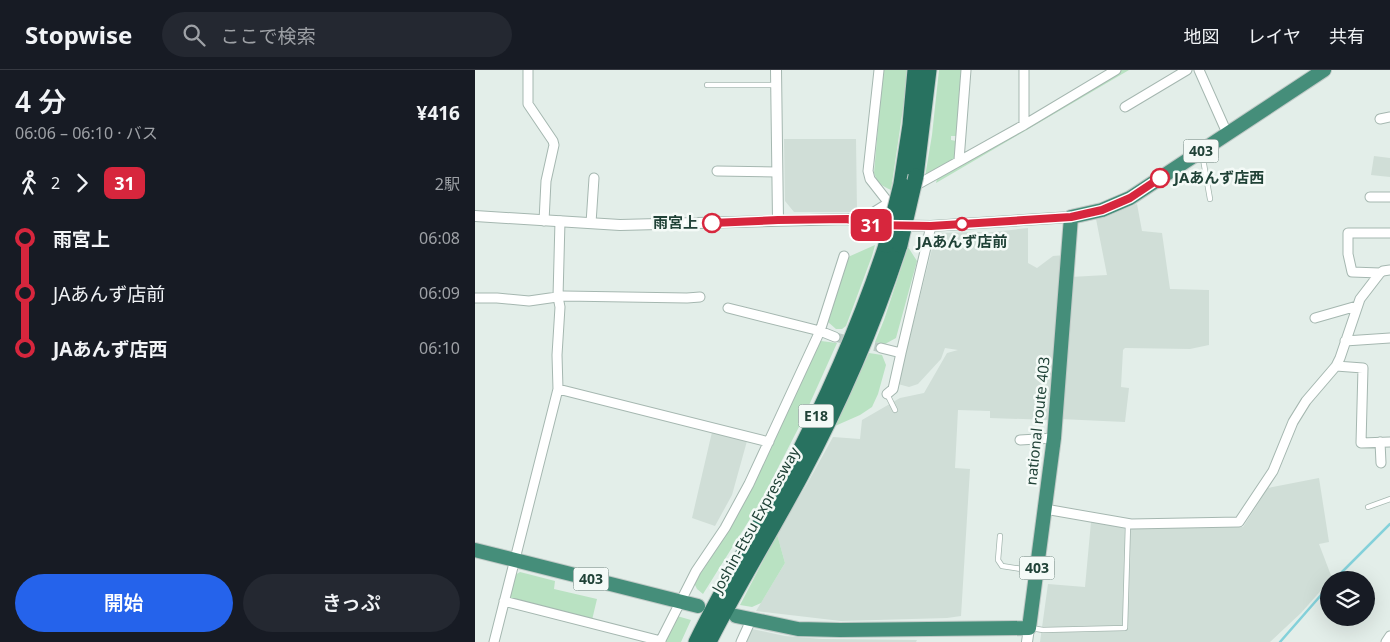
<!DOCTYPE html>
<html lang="ja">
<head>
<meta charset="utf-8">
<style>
	:root { --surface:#171b24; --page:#242831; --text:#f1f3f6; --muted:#9ea1a6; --line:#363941; --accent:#2563eb }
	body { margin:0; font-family:"Noto Sans","Noto Sans JP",sans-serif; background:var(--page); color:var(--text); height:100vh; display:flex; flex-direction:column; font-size:19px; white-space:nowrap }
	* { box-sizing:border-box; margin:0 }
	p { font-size:16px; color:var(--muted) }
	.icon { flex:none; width:28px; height:28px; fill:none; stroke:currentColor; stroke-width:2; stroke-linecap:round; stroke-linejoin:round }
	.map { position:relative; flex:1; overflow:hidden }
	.panel { display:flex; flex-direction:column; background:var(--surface); width:475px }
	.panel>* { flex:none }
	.badge { padding:0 10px; border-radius:8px; font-size:18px; line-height:32px }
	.fabs { position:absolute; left:845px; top:501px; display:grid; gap:10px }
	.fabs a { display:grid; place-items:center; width:55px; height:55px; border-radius:50%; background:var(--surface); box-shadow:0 5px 20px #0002; font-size:25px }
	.map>.badge { position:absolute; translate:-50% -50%; box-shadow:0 0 0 2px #fff }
	.legs { display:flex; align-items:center; gap:8px; height:55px; padding:0 15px; font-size:16px }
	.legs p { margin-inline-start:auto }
	.overview { display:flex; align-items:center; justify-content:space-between; height:85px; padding:0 15px }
	h1 { font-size:28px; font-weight:600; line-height:38px }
	.cta { display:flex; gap:10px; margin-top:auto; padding:10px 15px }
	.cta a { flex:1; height:58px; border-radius:30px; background:var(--accent); color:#fff; font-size:20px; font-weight:600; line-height:58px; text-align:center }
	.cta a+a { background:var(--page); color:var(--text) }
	ul { padding:0 15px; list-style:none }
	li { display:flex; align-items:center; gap:18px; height:55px; font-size:19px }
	li i { display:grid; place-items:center; width:8px; height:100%; margin:0 6px; background:currentColor }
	li i::after { content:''; width:12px; height:12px; margin:-6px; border:4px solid; border-radius:50%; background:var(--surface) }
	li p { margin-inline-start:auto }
	li:first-child i { background:linear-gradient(#0000 50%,currentColor 0) }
	li:last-child i { background:linear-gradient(currentColor 50%,#0000 0) }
	header { display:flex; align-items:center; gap:30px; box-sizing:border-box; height:70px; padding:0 25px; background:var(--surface); border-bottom:1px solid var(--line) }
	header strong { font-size:24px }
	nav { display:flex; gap:28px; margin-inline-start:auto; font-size:18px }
	.search { width:350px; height:45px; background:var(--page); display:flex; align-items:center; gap:12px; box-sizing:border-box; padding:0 18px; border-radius:28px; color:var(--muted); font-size:19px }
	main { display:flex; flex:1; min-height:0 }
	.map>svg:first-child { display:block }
</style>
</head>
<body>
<header>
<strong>Stopwise</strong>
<div class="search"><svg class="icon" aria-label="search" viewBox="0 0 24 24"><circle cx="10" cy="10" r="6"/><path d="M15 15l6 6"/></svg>ここで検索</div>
<nav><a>地図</a><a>レイヤ</a><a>共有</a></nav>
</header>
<main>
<section class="panel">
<div class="overview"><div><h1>4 分</h1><p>06:06 – 06:10 · バス</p></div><b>¥416</b></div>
<div class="legs"><svg class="icon" aria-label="walk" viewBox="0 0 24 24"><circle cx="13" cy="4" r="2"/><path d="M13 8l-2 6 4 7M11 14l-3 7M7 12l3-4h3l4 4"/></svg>2<svg class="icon" aria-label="forward" viewBox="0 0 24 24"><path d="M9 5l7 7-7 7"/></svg><b class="badge" style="background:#d7263d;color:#fff">31</b><p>2駅</p></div>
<ul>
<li><i style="color:#d7263d"></i><b>雨宮上</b><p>06:08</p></li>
<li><i style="color:#d7263d"></i><span>JAあんず店前</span><p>06:09</p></li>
<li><i style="color:#d7263d"></i><b>JAあんず店西</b><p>06:10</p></li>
</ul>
<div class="cta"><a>開始</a><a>きっぷ</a></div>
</section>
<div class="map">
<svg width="915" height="572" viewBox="0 0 915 572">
	<rect width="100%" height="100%" fill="#e3eee9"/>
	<!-- built -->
	<path fill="#d0ded7" d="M 309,69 L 381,69 L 382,142 L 319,142 L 310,131 Z
		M 899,86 L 915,88 L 915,107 L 896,105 Z
		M 662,134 L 667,161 L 687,163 L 695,219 L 734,220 L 734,275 L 715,279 L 650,278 L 648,280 L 646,317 L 654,318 L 650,352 L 585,349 L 595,207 L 632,205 L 621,149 Z
		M 553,158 L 553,193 L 562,198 L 578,186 L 590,185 L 576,350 L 515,348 L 515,341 L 483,340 L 480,398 L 495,399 L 486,546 L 472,548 L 366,551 L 281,541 L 310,493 L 302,464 L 332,414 L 358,367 L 385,369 L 387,350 L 425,328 L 449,323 L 472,283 L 483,280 L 470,278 L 466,289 L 443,314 L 434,317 L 423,314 L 461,163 L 505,162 L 509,163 Z
		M 237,362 L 272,371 L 257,425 L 240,456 L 217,448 Z
		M 844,408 L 854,472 L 844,474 L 857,508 L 826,543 L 795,572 L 565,572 L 573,514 L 610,517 L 616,452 L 657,459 L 768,457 L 793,418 Z
		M 277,559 L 310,566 L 347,569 L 442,570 L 441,572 L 271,572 Z"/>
	<!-- green -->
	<path fill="#b9e2c2" d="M 408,0 L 432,0 L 430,25 L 416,120 C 407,116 402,113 399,103 Z
		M 464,0 L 488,0 L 482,66 L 476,66 L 476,70 L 481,71 L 479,90 L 450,107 L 457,65 Z
		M 645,0 L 654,0 L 461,113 L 462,109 L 485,95 Z
		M 400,175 L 397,186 L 371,256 L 367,259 L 361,259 L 353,252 L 373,187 Z
		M 433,177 L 442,191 L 421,268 L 410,274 L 400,272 L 409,250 Z
		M 346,271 L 362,273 L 326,353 L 285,433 L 228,524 L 222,519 L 219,513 C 230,496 242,480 252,462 C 286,402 314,339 342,276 Z
		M 394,283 L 407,285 L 411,295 L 403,324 L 397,337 L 385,345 L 360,356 Z
		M 302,464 L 310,493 L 286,533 L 277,537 L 265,535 Z
		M 45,502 L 80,511 L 79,519 L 122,529 L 117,550 L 36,530 L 34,527 L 40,505 Z
		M 202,546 L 216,550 L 206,572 L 189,572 Z"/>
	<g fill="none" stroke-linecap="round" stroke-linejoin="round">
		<!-- stream -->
		<path stroke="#84d1da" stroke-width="2.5" d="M 859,510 L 915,454
			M 805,572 L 854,516"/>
		<!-- minor-tunnel -->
		<path stroke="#bcccc5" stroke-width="9" stroke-dasharray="9 4.5" stroke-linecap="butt" d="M 360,267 L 406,278"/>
		<!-- service casing -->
		<g stroke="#a5b7b0" stroke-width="6">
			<path id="service" d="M 232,15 L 300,15
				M 727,83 L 735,129
				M 412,324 L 420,340
				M 893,437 L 915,429
				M 525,466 L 523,490 L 527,496 L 560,501
				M 556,558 L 568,560 L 650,558 L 653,454"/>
		</g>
		<!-- minor casing -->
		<g stroke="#a5b7b0" stroke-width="11">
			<path id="minor" d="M 53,0 L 53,34 L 78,71 L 79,75 L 71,111 L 69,151
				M 404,0 L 393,101 L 395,109 L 413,132
				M 549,0 L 549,55
				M 724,0 L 752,63
				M 650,37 L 712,0
				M 905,49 L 915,47
				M 484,90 L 491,0
				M 242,101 L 302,102
				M 438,117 L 549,55 L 641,0
				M 895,127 L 915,127
				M 386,152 L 391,147 L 423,127
				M 116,153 L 119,108
				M 905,203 L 877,202 L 873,184 L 873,163 L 915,163
				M 0,228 L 22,228 L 54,231 L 89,226 L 212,228 L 225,227
				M 253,238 L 345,261 L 369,186
				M 840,248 L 882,236
				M 870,271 L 915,268
				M 406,278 L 426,283 L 456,156
				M 861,296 L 888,298 L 886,373 L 915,372
				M 83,319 L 294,372
				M 412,324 L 418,319 L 426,283
				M 545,370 L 579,368
				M 905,372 L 906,393
				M 570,439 L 656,454 L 764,452 L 798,401 L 818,352 L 831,331 L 861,296 L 865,288 L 885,229 L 905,203 L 908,201 L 915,200
				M 29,531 L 186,571
				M 19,572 L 83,319 L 82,285 L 85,237 L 83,227 L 85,151
				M 185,572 L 221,501 L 250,458 L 274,414 L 345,261 L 360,267
				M 266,572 L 276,550
				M 911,572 L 915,566"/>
		</g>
		<!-- tertiary casing -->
		<g stroke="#a5b7b0" stroke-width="12">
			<path id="tertiary" d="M 301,0 L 303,150
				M 0,146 L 145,155 L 372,149 L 396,155 L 456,156 L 596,147
				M 552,572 L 554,558"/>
		</g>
		<!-- trunk casing -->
		<g stroke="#c1cac7" stroke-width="16">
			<path id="trunk" d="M 0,480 L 223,536
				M 261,546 L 323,559 L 365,560 L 554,558 L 579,368 L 596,147 L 627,140 L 655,128 L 849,0"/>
		</g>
		<!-- motorway casing -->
		<g stroke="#c1cac7" stroke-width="17">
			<path id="motorway" d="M 441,106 L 454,0
				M 426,114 L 435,55 L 440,0
				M 221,572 C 249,515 282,461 312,405 C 351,331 385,254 411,175
				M 234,572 C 263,515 296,462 326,406 C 366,331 399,255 425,175"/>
		</g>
		<!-- service -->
		<use href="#service" stroke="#fff" stroke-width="4.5"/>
		<!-- minor -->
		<use href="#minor" stroke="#fff" stroke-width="9"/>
		<!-- tertiary -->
		<use href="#tertiary" stroke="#fff" stroke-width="10"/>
		<!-- trunk -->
		<use href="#trunk" stroke="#458e7a" stroke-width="14"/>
		<!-- motorway -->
		<use href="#motorway" stroke="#287260" stroke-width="15"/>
		<!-- motorway-bridge casing -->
		<g stroke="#c1cac7" stroke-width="17" stroke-linecap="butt">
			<path id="motorway-bridge" d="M 411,175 L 426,114
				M 425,175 L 441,106"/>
		</g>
		<!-- motorway-bridge -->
		<use href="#motorway-bridge" stroke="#287260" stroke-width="15"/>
	</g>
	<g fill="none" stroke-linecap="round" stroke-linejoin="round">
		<!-- line-1 casing -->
		<g stroke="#fff" stroke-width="11">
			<path id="line-1" d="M 237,153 L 303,150 L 372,149 L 396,155 L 456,156 L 596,147 L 627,140 L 655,128 L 685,108"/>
		</g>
		<!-- line-1 -->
		<use href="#line-1" stroke="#d7263d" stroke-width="8"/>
	</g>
	<!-- markers -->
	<g fill="#fff" stroke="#d7263d" stroke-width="2.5">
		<circle cx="685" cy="108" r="9"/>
		<circle cx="237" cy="153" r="9"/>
		<circle cx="487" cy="154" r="6"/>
	</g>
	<g text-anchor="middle" stroke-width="5" stroke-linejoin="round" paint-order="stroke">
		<!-- shield labels -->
		<g fill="#f4faf7" stroke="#607971" stroke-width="1">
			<rect x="708.5" y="69.5" width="35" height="23" rx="4"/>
			<rect x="323.5" y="334.5" width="35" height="23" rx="4"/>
			<rect x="544.5" y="486.5" width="35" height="23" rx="4"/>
			<rect x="98.5" y="497.5" width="35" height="23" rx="4"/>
		</g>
		<g font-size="14" font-weight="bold" fill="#204237">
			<text x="726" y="86">403</text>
			<text x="341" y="351">E18</text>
			<text x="562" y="503">403</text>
			<text x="116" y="514">403</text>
		</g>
		<!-- stop labels -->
		<g font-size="15" font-weight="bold" fill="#204237" stroke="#f4faf7" text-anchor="start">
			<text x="699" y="113">JAあんず店西</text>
			<text x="223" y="158" text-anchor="end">雨宮上</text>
			<text x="487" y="177" text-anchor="middle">JAあんず店前</text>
		</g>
		<!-- street labels -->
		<g font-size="15" fill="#204237" stroke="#f4faf7">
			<text transform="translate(563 351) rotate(-84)" y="5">national route 403</text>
			<text transform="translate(281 450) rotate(-61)" y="5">Joshin-Etsu Expressway</text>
		</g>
	</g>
</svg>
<div class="fabs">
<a><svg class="icon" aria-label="layers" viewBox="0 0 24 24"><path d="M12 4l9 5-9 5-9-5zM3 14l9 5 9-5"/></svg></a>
</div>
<b class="badge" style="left:396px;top:155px;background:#d7263d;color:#fff">31</b>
</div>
</main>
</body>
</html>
